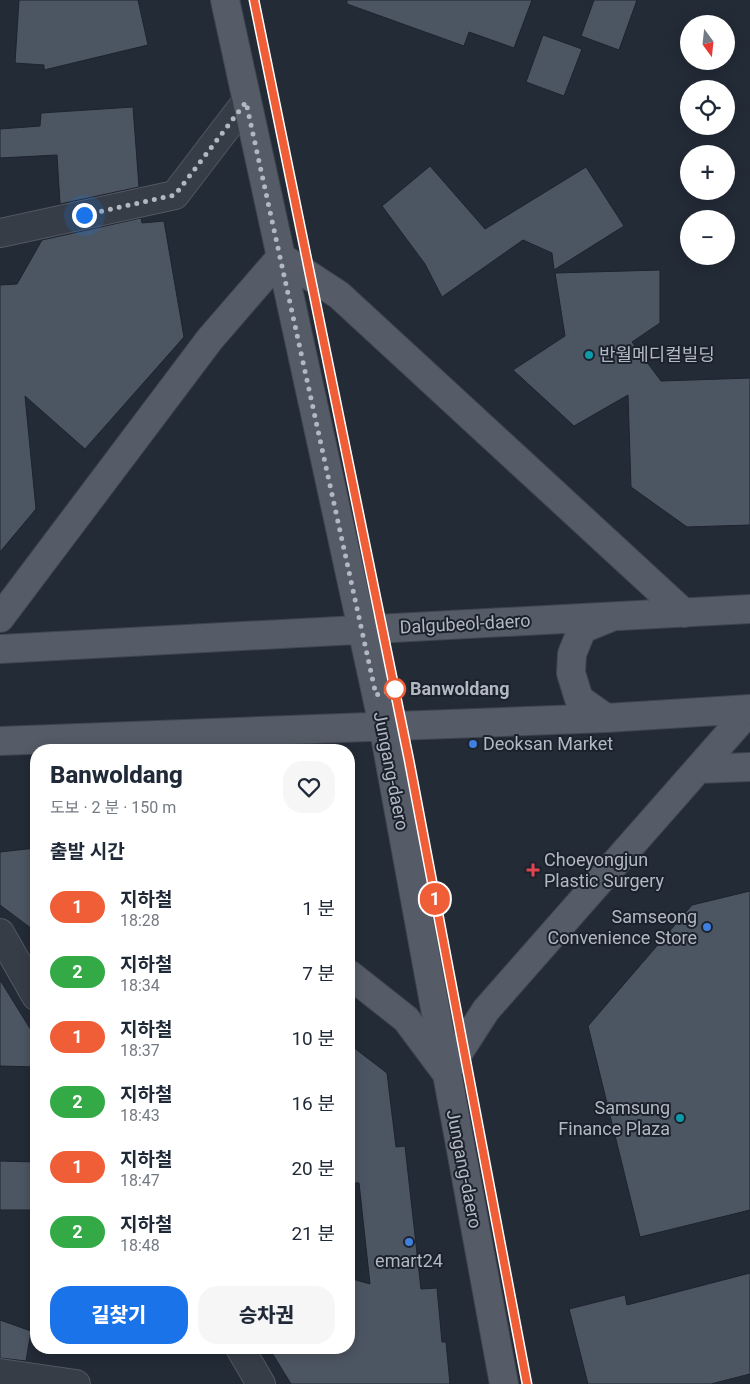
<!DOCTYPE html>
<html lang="ko">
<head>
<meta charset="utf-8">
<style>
	:root { --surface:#fff; --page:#f6f6f7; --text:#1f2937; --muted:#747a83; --accent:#1a73e8 }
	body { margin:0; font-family:Roboto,"Noto Sans KR",sans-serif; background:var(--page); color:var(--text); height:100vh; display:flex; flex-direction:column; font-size:19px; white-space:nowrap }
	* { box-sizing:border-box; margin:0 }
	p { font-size:16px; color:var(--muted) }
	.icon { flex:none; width:28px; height:28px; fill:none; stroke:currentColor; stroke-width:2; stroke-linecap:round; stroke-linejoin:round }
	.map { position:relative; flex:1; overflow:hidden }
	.drawer { position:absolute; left:30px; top:744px; width:325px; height:610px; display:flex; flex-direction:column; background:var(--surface); border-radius:20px; box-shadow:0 2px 12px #0003 }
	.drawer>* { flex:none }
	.badge { padding:0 10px; border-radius:16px; font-size:18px; line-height:32px }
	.needle { width:32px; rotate:165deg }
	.controls { position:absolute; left:680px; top:15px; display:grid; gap:10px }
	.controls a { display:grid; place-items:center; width:55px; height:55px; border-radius:50%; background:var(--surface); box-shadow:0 2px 12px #0003; font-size:25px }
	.you { position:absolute; width:25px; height:25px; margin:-12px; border:4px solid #fff; border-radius:50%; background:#1a73e8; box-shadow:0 0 0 8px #1a73e833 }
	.map>.badge { position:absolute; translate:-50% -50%; box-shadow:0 0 0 2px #fff }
	h2 { padding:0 20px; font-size:19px; line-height:45px }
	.round { display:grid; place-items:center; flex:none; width:52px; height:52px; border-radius:20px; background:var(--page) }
	.summary { display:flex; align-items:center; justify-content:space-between; height:85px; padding:0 20px }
	h1 { font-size:24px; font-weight:800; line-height:38px }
	.cta { display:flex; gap:10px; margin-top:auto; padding:10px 20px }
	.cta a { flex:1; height:58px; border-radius:20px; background:var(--accent); color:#fff; font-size:20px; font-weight:800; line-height:58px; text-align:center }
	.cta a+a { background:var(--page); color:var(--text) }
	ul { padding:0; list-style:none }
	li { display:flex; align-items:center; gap:15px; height:65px; padding:0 20px }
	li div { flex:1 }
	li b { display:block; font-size:19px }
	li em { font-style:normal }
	li .badge { min-width:55px; font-weight:700; text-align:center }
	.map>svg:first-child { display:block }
</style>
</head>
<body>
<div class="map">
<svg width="750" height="1384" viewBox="0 0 750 1384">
	<rect width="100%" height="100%" fill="#232b37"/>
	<!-- building -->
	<path fill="#4c5562" stroke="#1e242e" d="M 19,0 L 138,0 L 148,45 L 44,70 L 44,65 L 15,63 Z
		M 347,0 L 532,0 L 514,48 L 469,32 L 464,46 L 347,4 Z
		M 594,0 L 637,0 L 619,50 L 581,36 Z
		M 543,35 L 582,49 L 564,96 L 526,82 Z
		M 133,107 L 139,187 L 60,204 L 57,155 L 0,158 L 0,129 L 40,126 L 41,113 Z
		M 430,166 L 485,229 L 586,167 L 624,226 L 554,270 L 552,253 L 523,240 L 442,297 L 425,264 L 382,206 Z
		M 141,218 L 142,223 L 164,221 L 184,337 L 85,449 L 25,396 L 36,509 L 0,552 L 0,285 L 17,284 L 42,240 Z
		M 660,270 L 660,323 L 632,342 L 661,381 L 750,378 L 750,525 L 687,527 L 631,487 L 628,395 L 574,426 L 513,370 L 565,336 L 555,273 Z
		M 36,848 L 36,932 L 0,905 L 0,852 Z
		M 750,891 L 750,1210 L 640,1237 L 588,1026 L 692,905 Z
		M 0,980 L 36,1038 L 36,1067 L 0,1066 Z
		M 349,1044 L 387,1073 L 396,1147 L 405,1146 L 421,1289 L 437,1288 L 442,1342 L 446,1342 L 450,1384 L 291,1384 L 269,1348 L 349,1348 L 349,1278 L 370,1284 L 359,1183 L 349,1183 Z
		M 0,1161 L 36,1162 L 36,1210 L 0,1210 Z
		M 750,1273 L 750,1374 L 711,1384 L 588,1384 L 569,1309 L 625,1295 L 627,1305 Z
		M 0,1320 L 31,1331 L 26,1361 L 0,1358 Z"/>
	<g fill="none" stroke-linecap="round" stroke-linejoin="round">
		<!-- minor casing -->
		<g stroke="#525862" stroke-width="30">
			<path id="minor" d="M 0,233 L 175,195 L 246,102
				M 0,933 L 36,996
				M 240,1348 L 261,1384
				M 0,1373 L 76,1384"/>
		</g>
		<!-- major casing -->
		<g stroke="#404650" stroke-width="30">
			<path id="major" d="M 225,0 L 383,725 L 504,1384
				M 281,257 L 339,295 L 684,613
				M 0,618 L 210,339 L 281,257
				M 0,649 L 750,609
				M 606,718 L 579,699 L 571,673 L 572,654 L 582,629 L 609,618
				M 0,741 L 606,718 L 750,709
				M 698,769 L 750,767
				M 349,974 L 406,1019 L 444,1070
				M 446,1072 L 486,1010 L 750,710"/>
		</g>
		<!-- minor -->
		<use href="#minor" stroke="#373d47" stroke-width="28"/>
		<!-- major -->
		<use href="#major" stroke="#555c67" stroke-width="28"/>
	</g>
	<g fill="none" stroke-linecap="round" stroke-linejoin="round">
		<!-- line casing -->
		<g stroke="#fff" stroke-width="11">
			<path id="line" d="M 254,0 L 409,760 L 527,1384"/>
		</g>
		<!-- line -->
		<use href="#line" stroke="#ef5e37" stroke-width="8"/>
		<!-- walk -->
		<path stroke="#b2b8c3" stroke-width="5" stroke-dasharray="0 9" d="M 84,215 L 175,195 L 246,102 L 376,695 L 395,689"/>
	</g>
	<!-- markers -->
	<g fill="#0f9aa8" stroke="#1c222c" stroke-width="2">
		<circle cx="589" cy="355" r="5"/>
		<circle cx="680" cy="1118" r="5"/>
	</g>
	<circle fill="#fff" stroke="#ef5e37" stroke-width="2.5" cx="395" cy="689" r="10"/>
	<g fill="#3f7fe0" stroke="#1c222c" stroke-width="2">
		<circle cx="473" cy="744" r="5"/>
		<circle cx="707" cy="927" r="5"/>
		<circle cx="409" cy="1242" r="5"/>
	</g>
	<path fill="#e0444e" stroke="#1c222c" stroke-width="2" d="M530.5 862.5h5v5h5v5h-5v5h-5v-5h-5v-5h5z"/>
	<g text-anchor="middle" stroke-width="4" stroke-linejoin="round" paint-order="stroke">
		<!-- poi labels -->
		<g font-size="18" fill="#b2b8c3" stroke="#1c222c" text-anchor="start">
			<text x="599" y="361">반월메디컬빌딩</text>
			<text x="483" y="750">Deoksan Market</text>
			<text x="544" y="866">Choeyongjun<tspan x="544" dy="21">Plastic Surgery</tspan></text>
			<text x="697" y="923" text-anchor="end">Samseong<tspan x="697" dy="21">Convenience Store</tspan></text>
			<text x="670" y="1114" text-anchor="end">Samsung<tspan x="670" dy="21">Finance Plaza</tspan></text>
			<text x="409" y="1267" text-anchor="middle">emart24</text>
		</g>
		<!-- street labels -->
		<g font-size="18" fill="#b2b8c3" stroke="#1c222c">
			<text transform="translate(465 624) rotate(-3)" y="6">Dalgubeol-daero</text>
			<text transform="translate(391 771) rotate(79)" y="6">Jungang-daero</text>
			<text transform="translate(464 1169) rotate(79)" y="6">Jungang-daero</text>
		</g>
		<!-- stop labels -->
		<g font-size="18" font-weight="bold" fill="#b2b8c3" stroke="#1c222c" text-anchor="start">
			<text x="410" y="695">Banwoldang</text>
		</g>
	</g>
</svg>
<div class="controls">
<a><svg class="needle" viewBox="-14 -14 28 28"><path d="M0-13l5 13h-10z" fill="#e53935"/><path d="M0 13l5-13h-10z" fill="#747a83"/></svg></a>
<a><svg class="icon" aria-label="locate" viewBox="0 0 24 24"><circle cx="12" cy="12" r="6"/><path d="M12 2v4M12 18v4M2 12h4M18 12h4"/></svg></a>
<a>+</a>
<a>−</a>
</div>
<div class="you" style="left:84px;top:215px"></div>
<b class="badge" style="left:435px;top:899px;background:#ef5e37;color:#fff">1</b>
<section class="drawer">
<div class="summary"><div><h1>Banwoldang</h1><p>도보 · 2 분 · 150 m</p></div><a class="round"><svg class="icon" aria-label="heart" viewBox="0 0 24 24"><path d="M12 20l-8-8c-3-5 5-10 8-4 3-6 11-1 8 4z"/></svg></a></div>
<h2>출발 시간</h2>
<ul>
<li><span class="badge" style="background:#ef5e37;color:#fff">1</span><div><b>지하철</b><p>18:28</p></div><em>1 분</em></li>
<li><span class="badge" style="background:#33aa46;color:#fff">2</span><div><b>지하철</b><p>18:34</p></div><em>7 분</em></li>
<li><span class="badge" style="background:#ef5e37;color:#fff">1</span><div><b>지하철</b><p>18:37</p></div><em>10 분</em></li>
<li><span class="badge" style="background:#33aa46;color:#fff">2</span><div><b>지하철</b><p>18:43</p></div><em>16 분</em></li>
<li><span class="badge" style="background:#ef5e37;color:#fff">1</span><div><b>지하철</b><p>18:47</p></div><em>20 분</em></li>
<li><span class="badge" style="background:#33aa46;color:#fff">2</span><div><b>지하철</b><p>18:48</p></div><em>21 분</em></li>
</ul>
<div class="cta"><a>길찾기</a><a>승차권</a></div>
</section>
</div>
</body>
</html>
